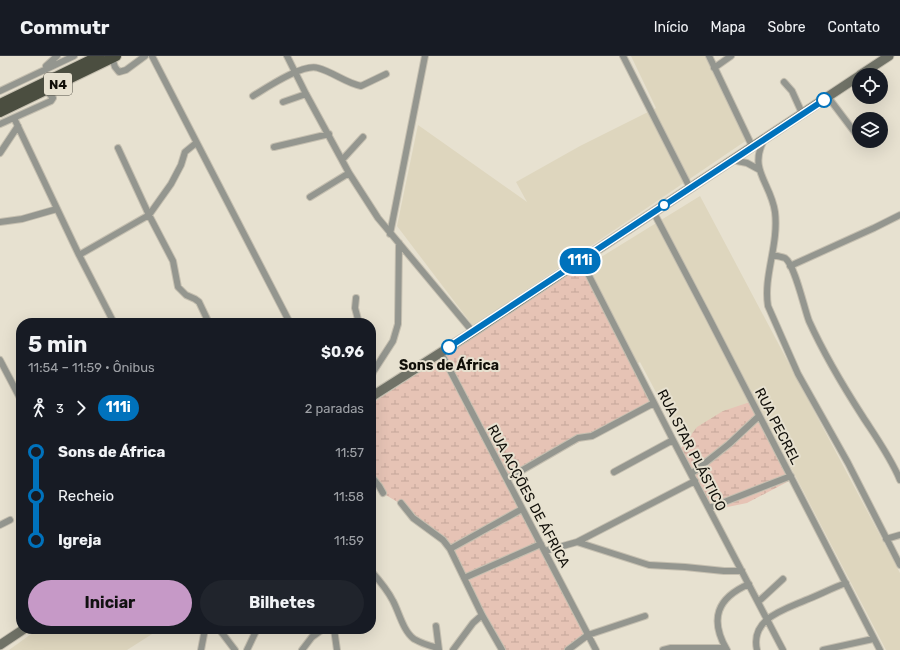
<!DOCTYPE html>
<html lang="pt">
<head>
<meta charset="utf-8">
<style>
	:root { --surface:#171b24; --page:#20242c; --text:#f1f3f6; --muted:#9ea1a6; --line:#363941; --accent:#c699c7 }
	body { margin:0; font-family:Rubik,sans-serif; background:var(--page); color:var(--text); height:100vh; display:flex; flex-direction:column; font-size:15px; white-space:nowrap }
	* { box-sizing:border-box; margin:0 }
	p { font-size:13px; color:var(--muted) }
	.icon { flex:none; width:22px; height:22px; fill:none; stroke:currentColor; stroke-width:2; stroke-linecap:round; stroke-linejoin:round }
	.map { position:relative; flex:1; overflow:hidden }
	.panel { position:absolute; left:16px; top:262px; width:360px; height:316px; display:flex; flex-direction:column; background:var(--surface); border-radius:16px; box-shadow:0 4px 16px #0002 }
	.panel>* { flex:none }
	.badge { padding:0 8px; border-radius:13px; font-size:14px; line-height:26px }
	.buttons { position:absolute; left:852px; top:12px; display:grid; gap:8px }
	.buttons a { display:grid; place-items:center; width:36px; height:36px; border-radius:50%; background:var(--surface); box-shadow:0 4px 16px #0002; font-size:20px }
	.map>.badge { position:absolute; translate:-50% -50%; box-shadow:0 0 0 2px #fff }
	.legs { display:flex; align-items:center; gap:6px; height:44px; padding:0 12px; font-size:13px }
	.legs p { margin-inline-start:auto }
	.overview { display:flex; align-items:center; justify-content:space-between; height:68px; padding:0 12px }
	h1 { font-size:22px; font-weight:700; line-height:30px }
	.cta { display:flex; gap:8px; margin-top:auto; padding:8px 12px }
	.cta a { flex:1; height:46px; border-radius:24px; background:var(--accent); color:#111; font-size:16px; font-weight:700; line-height:46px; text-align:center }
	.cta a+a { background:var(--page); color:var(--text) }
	ul { padding:0 12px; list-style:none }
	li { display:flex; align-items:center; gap:14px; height:44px; font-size:15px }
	li i { display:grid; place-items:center; width:6px; height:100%; margin:0 5px; background:currentColor }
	li i::after { content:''; width:10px; height:10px; margin:-5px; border:3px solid; border-radius:50%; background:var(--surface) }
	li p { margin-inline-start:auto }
	li:first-child i { background:linear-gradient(#0000 50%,currentColor 0) }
	li:last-child i { background:linear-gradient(currentColor 50%,#0000 0) }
	header { display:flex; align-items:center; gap:24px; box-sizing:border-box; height:56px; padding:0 20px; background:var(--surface); border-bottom:1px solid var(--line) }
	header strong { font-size:19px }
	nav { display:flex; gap:22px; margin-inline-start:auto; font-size:14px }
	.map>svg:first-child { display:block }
</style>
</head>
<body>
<header>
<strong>Commutr</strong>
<nav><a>Início</a><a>Mapa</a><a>Sobre</a><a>Contato</a></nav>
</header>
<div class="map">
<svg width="900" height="594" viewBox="0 0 900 594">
	<defs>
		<pattern id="wetland-marsh" width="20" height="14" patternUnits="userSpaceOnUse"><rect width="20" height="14" fill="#e6c3b5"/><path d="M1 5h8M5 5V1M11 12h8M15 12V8" fill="none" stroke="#c4a69a"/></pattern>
	</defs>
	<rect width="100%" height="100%" fill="#e7e1d0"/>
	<!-- built -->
	<path fill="#ded6be" d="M 631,0 L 709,0 L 747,84 L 473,270 L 397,170 L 418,69 L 527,146 L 516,126 L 580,90 L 656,52 Z
		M 700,140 L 900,517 L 900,594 L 886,594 L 760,352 L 686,393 L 640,306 L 431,444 L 371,351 L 478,277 Z
		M 38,573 L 160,573 L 127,594 L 9,594 Z"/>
	<!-- wetland -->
	<path fill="url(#wetland-marsh)" d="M 581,209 L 655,342 L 649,353 L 514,417 L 508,421 L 588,582 L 573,594 L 499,594 L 445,488 L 401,448 L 384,438 L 371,418 L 371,348 Z
		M 750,346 L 791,424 L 747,447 L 708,455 L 681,392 L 697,371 L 723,355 Z"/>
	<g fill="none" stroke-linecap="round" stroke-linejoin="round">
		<!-- minor casing -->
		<g stroke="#c5bfb0" stroke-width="8">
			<path id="minor" d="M 152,0 L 290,267
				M 287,0 L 306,38 L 349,117 L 378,162 L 473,276
				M 623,0 L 690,132
				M 709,0 L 752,90
				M 112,2 L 115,11 L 119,16 L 126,14 L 145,0
				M 46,10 L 57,0
				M 714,12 L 731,0
				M 784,26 L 792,35 L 802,57
				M 0,35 L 74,0
				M 253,40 C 266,32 303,7 318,12 C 333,16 346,27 361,30 L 386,18
				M 828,41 L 859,82
				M 283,46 L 306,38
				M 14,62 L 79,199 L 114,267
				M 0,68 L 51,45 L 53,42 L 46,34
				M 764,84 C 748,114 771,127 775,156 C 779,189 763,220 768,250 L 798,318 L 848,407 L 900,509
				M 274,91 L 329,78
				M 118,92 L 149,159 L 173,205 L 178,231 L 186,239 L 195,243 L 199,246 L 209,267
				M 0,97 L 18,70
				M 342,104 L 363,81
				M 732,104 L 747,107 L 758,113
				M 310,141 L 349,117
				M 654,157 L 707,258 L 880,594
				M 0,166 L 22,163 L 57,153
				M 390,178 L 425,0
				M 79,199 L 149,159 L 171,128 L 181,109 L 185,96 L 196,87
				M 773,199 C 777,200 782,201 785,202 C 795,209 804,252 809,265 C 824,298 843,330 863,361 C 876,381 891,402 900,424
				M 581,204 L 673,384 L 783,594
				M 790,210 L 874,172 L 900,159
				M 356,242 L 355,252 L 359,267
				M 441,297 L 596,594
				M 0,304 L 21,344
				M 371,307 L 373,316
				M 372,340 L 371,322 L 373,316 L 393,285 L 398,268 L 399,187
				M 614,416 L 673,384
				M 691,418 L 729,388 L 759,360
				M 371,420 L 379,430 L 383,437
				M 507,423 L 578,382 L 592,380 L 654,347
				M 401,447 L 413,462 L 443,484 L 450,493 L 482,559 L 502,594
				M 709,452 L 791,420
				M 0,469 L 10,464
				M 886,483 L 900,479
				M 577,486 L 649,509 L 685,511 L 724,515 L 742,515
				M 450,493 L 522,453
				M 545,495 L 577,486 L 695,425
				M 371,515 C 379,524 387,533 393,545 C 399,556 403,575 414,583 C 421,587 430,590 438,592
				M 464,522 L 541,488
				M 758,546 L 783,523
				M 436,570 L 439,594
				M 219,573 L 235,594
				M 334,573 L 337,594
				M 201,594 L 205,573
				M 247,594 L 257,573
				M 302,594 L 312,581 L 323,573
				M 453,594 L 473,567 L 482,559
				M 568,594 L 588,579 L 645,560
				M 663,594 L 671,592 L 725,592
				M 727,594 C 709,563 717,542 749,528
				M 757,594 C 750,563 783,554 806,544 C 819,539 832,532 846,527
				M 823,594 L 873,583"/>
		</g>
		<!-- secondary casing -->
		<g stroke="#c5bfb0" stroke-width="11">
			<path id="secondary" d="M 860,19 L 889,0
				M 371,341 L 473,276 L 859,20
				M 0,589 L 24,573"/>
		</g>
		<!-- trunk casing -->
		<g stroke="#c5bfb0" stroke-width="12">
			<path id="trunk" d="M 0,48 L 99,0
				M 0,56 L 116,0"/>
		</g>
		<!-- minor -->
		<use href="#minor" stroke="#94968f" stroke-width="6"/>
		<!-- secondary -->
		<use href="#secondary" stroke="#707267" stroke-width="9"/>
		<!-- trunk -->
		<use href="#trunk" stroke="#4b4e40" stroke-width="10"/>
	</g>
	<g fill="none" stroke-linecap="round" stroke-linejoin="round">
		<!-- line-1 casing -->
		<g stroke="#fff" stroke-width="9">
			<path id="line-1" d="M 449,291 L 824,44"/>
		</g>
		<!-- line-1 -->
		<use href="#line-1" stroke="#0072bc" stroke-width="6"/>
	</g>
	<!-- markers -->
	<g fill="#fff" stroke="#0072bc" stroke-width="2">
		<circle cx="824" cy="44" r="7"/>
		<circle cx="664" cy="149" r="5"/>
		<circle cx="449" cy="291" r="7"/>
	</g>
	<g text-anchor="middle" stroke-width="4" stroke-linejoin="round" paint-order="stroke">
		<!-- shield labels -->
		<rect fill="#e7e1d0" stroke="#514e45" stroke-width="1" x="44" y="17" width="28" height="22" rx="3"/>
		<g font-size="13" font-weight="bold" fill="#110f09">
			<text x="58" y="33">N4</text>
		</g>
		<!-- stop labels -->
		<g font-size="14" font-weight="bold" fill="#110f09" stroke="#e7e1d0">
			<text x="449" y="314">Sons de África</text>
		</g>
		<!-- street labels -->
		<g font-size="14" fill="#110f09" stroke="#e7e1d0">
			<text transform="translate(778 370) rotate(63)" y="5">RUA PECREL</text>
			<text transform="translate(692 394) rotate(63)" y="5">RUA STAR PLÁSTICO</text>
			<text transform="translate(529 440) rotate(62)" y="5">RUA ACÇÕES DE ÁFRICA</text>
		</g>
	</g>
</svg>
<div class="buttons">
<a><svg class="icon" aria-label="locate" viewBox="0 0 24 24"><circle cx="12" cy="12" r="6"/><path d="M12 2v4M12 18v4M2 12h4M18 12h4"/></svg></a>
<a><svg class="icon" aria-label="layers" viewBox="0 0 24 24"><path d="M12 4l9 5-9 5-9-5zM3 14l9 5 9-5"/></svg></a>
</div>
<b class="badge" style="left:580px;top:205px;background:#0072bc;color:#fff">111i</b>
<section class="panel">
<div class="overview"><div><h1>5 min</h1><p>11:54 – 11:59 · Ônibus</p></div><b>$0.96</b></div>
<div class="legs"><svg class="icon" aria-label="walk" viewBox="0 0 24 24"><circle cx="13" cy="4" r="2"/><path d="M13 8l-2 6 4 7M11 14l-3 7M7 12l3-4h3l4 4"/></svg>3<svg class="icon" aria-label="forward" viewBox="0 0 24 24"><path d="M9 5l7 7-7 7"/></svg><b class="badge" style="background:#0072bc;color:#fff">111i</b><p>2 paradas</p></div>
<ul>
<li><i style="color:#0072bc"></i><b>Sons de África</b><p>11:57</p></li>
<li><i style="color:#0072bc"></i><span>Recheio</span><p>11:58</p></li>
<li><i style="color:#0072bc"></i><b>Igreja</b><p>11:59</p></li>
</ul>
<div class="cta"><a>Iniciar</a><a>Bilhetes</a></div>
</section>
</div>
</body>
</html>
